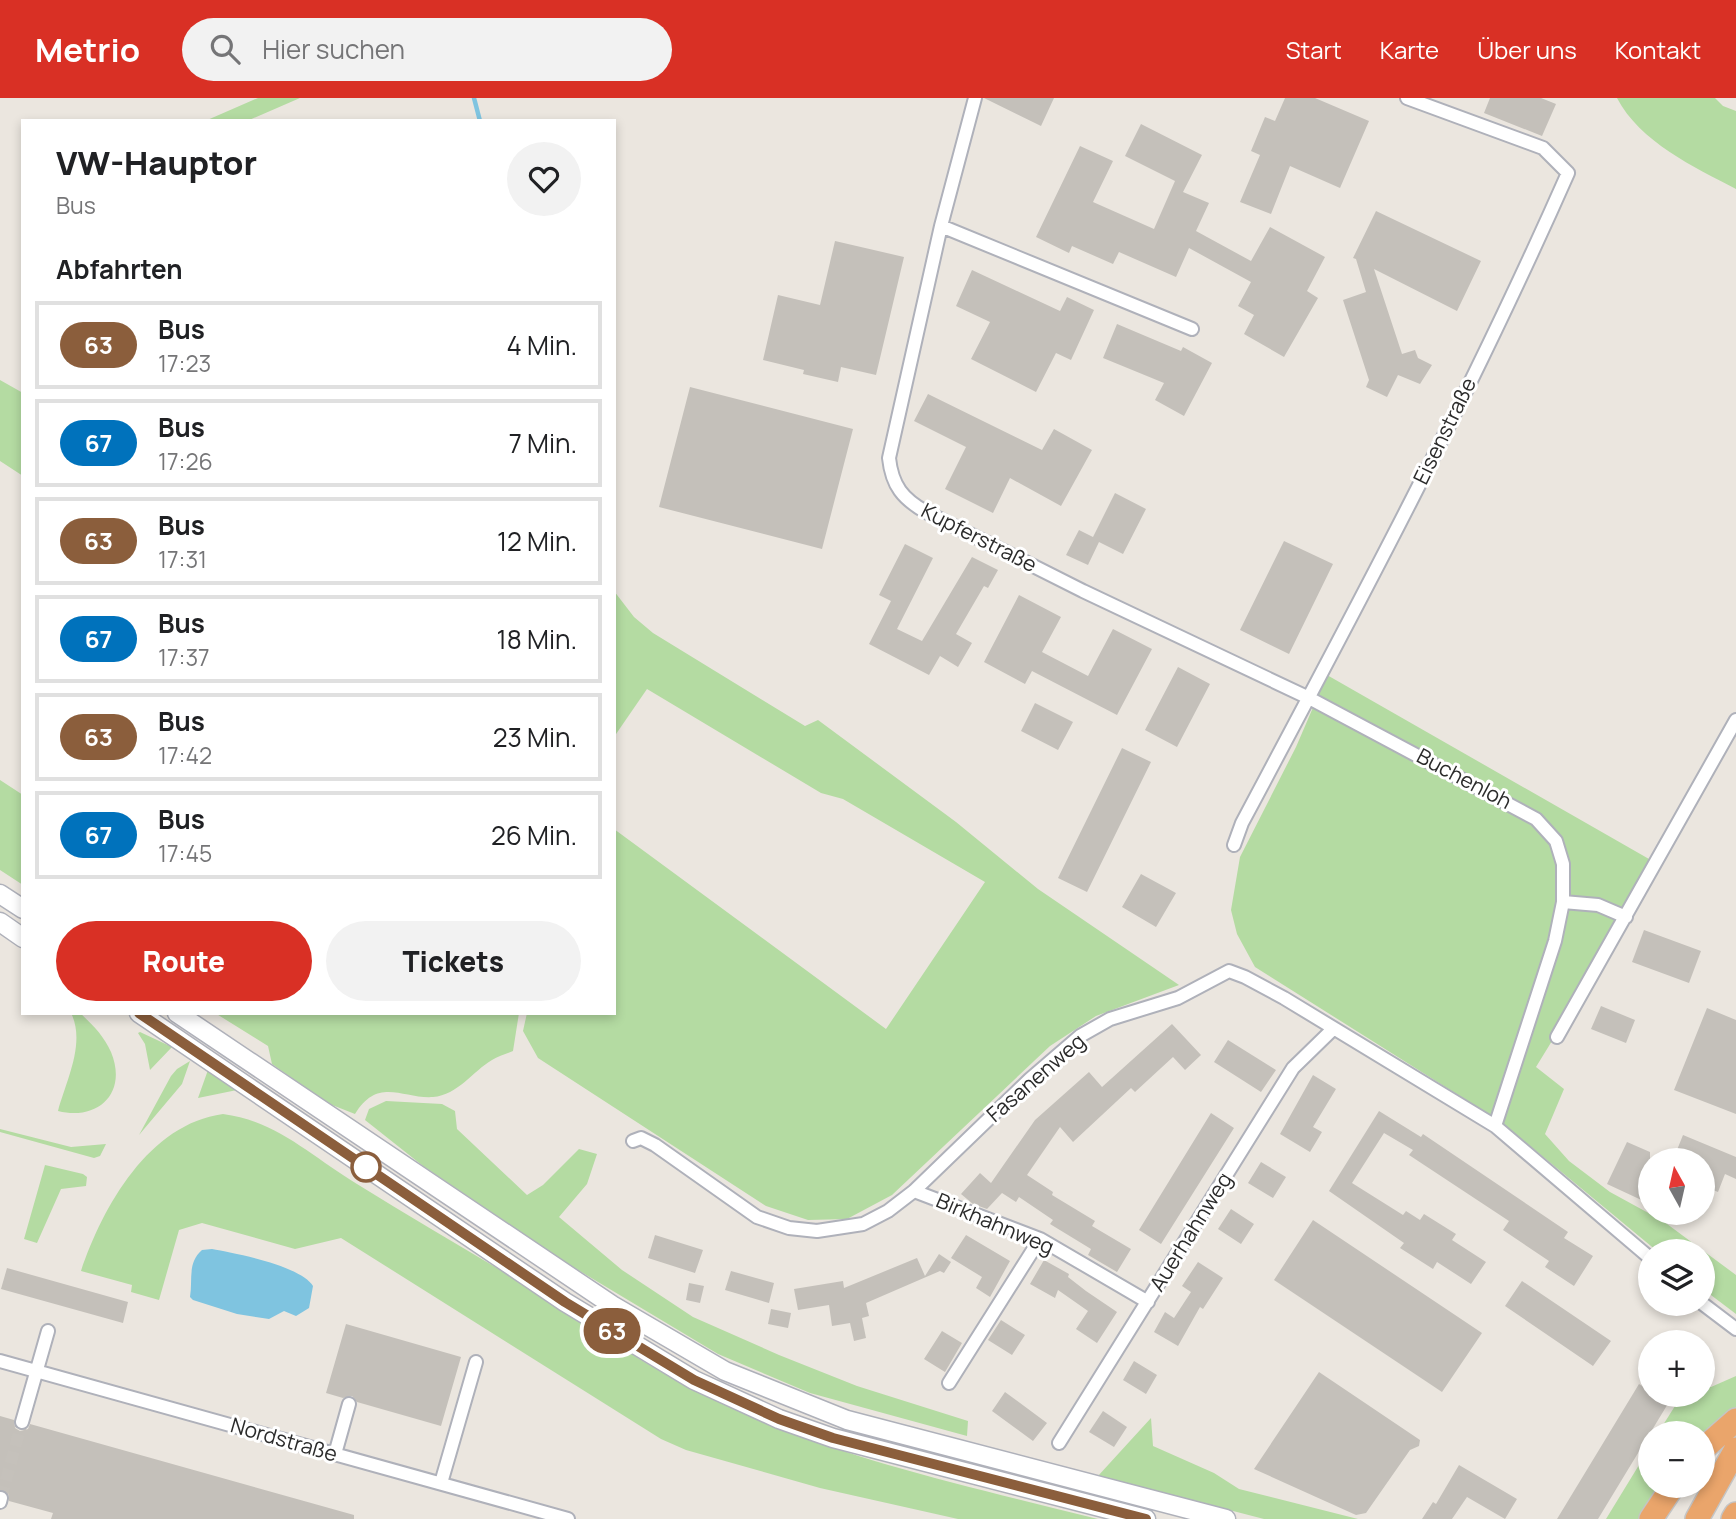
<!DOCTYPE html>
<html lang="de">
<head>
<meta charset="utf-8">
<style>
	:root { --surface:#fff; --page:#f2f2f2; --text:#202124; --muted:#757577; --line:#e0e0e0; --accent:#d93025 }
	body { margin:0; font-family:Manrope,sans-serif; background:var(--page); color:var(--text); height:100vh; display:flex; flex-direction:column; font-size:26px; white-space:nowrap }
	* { box-sizing:border-box; margin:0 }
	p { font-size:23px; color:var(--muted) }
	.icon { flex:none; width:38px; height:38px; fill:none; stroke:currentColor; stroke-width:2; stroke-linecap:round; stroke-linejoin:round }
	.map { position:relative; flex:1; overflow:hidden }
	.sheet { position:absolute; left:21px; top:21px; width:595px; height:896px; display:flex; flex-direction:column; background:var(--surface); border-radius:0px; box-shadow:0 4px 10px #0003 }
	.sheet>* { flex:none }
	.badge { padding:0 14px; border-radius:23px; font-size:24px; line-height:46px }
	.needle { width:46px; rotate:352deg }
	.tools { position:absolute; left:1638px; top:1050px; display:grid; gap:14px }
	.tools a { display:grid; place-items:center; width:77px; height:77px; border-radius:50%; background:var(--surface); box-shadow:0 4px 10px #0003; font-size:35px }
	.map>.badge { position:absolute; translate:-50% -50%; box-shadow:0 0 0 4px #fff }
	h2 { padding:0 35px; font-size:26px; line-height:63px }
	.round { display:grid; place-items:center; flex:none; width:74px; height:74px; border-radius:37px; background:var(--page) }
	.summary { display:flex; align-items:center; justify-content:space-between; height:119px; padding:0 35px }
	h1 { font-size:33px; font-weight:800; line-height:52px }
	.cta { display:flex; gap:14px; margin-top:auto; padding:14px 35px }
	.cta a { flex:1; height:80px; border-radius:42px; background:var(--accent); color:#fff; font-size:28px; font-weight:800; line-height:80px; text-align:center }
	.cta a+a { background:var(--page); color:var(--text) }
	ul { padding:0; list-style:none }
	li { display:flex; align-items:center; gap:21px; height:88px; margin:0 14px 10px; padding:0 21px; border:4px solid var(--line); border-radius:0px }
	li div { flex:1 }
	li b { display:block; font-size:26px }
	li em { font-style:normal }
	li .badge { min-width:77px; font-weight:700; text-align:center }
	header { display:flex; align-items:center; gap:42px; box-sizing:border-box; height:98px; padding:0 35px; background:var(--accent); color:#fff }
	header strong { font-size:33px }
	nav { display:flex; gap:38px; margin-inline-start:auto; font-size:24px }
	.search { width:490px; height:63px; background:var(--page); display:flex; align-items:center; gap:18px; box-sizing:border-box; padding:0 24px; border-radius:38px; color:var(--muted); font-size:26px }
	.map>svg:first-child { display:block }
</style>
</head>
<body>
<header>
<strong>Metrio</strong>
<div class="search"><svg class="icon" aria-label="search" viewBox="0 0 24 24"><circle cx="10" cy="10" r="6"/><path d="M15 15l6 6"/></svg>Hier suchen</div>
<nav><a>Start</a><a>Karte</a><a>Über uns</a><a>Kontakt</a></nav>
</header>
<div class="map">
<svg width="1736" height="1421" viewBox="0 0 1736 1421">
	<rect width="100%" height="100%" fill="#ebe6df"/>
	<!-- green -->
	<path fill="#b4dba2" d="M 258,0 L 300,0 L 247,23 L 205,23 Z
		M 1617,0 L 1715,0 L 1723,8 L 1736,13 L 1736,91 C 1694,69 1640,44 1617,0 Z
		M 0,282 L 23,295 L 23,378 L 0,363 Z
		M 614,493 L 634,519 L 653,535 L 805,628 L 818,622 L 956,724 L 1038,791 L 1179,887 L 1096,918 L 1050,948 L 892,1097 L 847,1121 L 808,1122 L 766,1108 L 538,960 L 523,933 L 527,915 L 614,915 L 614,731 L 886,931 L 985,784 L 843,701 L 821,695 L 647,591 L 614,639 Z
		M 1327,577 L 1649,761 L 1636,806 L 1536,969 L 1564,991 L 1545,1036 L 1569,1063 L 1610,1094 L 1663,1123 L 1736,1177 L 1736,1216 L 1703,1191 L 1703,1153 L 1657,1153 L 1501,1024 L 1255,869 L 1237,836 L 1231,812 L 1240,759 L 1296,649 Z
		M 0,682 L 23,697 L 23,787 L 0,772 Z
		M 71,915 L 80,915 C 92,926 104,938 111,954 C 128,995 98,1023 58,1013 C 66,983 86,945 71,915 Z
		M 215,915 L 519,915 L 513,953 C 506,956 498,958 492,962 C 473,973 458,997 433,999 C 403,1001 378,978 355,1016 L 327,1005 L 272,966 L 268,948 Z
		M 140,934 L 172,949 L 150,972 L 145,946 L 138,935 Z
		M 190,963 L 182,986 L 139,1037 L 171,978 L 177,971 Z
		M 208,972 L 237,992 L 198,1000 Z
		M 386,1003 L 442,1006 L 455,1013 L 457,1031 L 527,1097 L 543,1087 L 579,1051 L 597,1056 L 587,1086 L 559,1119 L 622,1172 L 693,1219 L 779,1257 L 857,1288 L 968,1323 L 967,1338 L 810,1295 L 718,1256 L 568,1166 L 423,1068 L 365,1022 L 369,1011 Z
		M 223,1016 C 277,1023 312,1059 357,1086 C 407,1117 457,1146 507,1176 C 568,1214 627,1257 691,1290 C 818,1357 960,1386 1098,1421 L 958,1421 L 820,1390 L 686,1352 L 661,1341 L 341,1140 L 295,1151 L 202,1125 L 179,1132 L 159,1202 L 131,1194 L 132,1187 L 81,1173 C 103,1108 149,1026 223,1016 Z
		M 0,1031 L 71,1049 L 106,1046 L 100,1058 L 94,1060 L 0,1034 Z
		M 45,1067 L 83,1076 L 87,1079 L 86,1088 L 61,1091 L 37,1145 L 24,1141 Z
		M 1736,1278 L 1736,1309 L 1703,1340 L 1703,1335 L 1658,1335 L 1675,1308 L 1676,1297 L 1703,1297 L 1703,1289 L 1711,1289 Z
		M 1151,1320 L 1153,1348 L 1214,1375 L 1239,1391 L 1358,1421 L 1264,1421 L 1098,1378 Z
		M 1650,1349 L 1650,1388 L 1662,1388 L 1639,1421 L 1606,1421 Z"/>
	<!-- water -->
	<path fill="#7fc4e0" d="M 212,1151 C 235,1155 301,1168 313,1188 L 309,1210 L 296,1218 L 284,1213 L 269,1221 L 237,1216 L 193,1202 L 190,1199 C 193,1182 187,1165 202,1152 Z"/>
	<g fill="none" stroke-linecap="round" stroke-linejoin="round">
		<!-- stream -->
		<path stroke="#7fc4e0" stroke-width="4.5" d="M 474,0 L 480,23"/>
	</g>
	<!-- building -->
	<path fill="#c4c0ba" d="M 984,0 L 1054,0 L 1041,28 Z
		M 1285,0 L 1315,0 L 1369,23 L 1340,90 L 1290,68 L 1271,116 L 1240,104 L 1260,57 L 1251,53 L 1265,19 L 1275,23 Z
		M 1490,0 L 1541,0 L 1556,6 L 1542,38 L 1484,15 Z
		M 1141,26 L 1202,57 L 1183,94 L 1209,105 L 1196,133 L 1251,163 L 1270,129 L 1325,159 L 1307,193 L 1318,200 L 1284,259 L 1244,236 L 1254,217 L 1238,208 L 1251,184 L 1189,150 L 1176,179 L 1119,154 L 1113,166 L 1072,148 L 1069,155 L 1036,139 L 1080,48 L 1113,63 L 1093,104 L 1154,131 L 1175,83 L 1125,58 Z
		M 1376,113 L 1481,163 L 1457,213 L 1374,171 L 1402,256 L 1415,252 L 1418,260 L 1432,267 L 1420,286 L 1398,277 L 1387,299 L 1366,289 L 1369,282 L 1343,202 L 1366,194 L 1356,161 L 1353,160 Z
		M 835,143 L 904,159 L 876,277 L 841,269 L 838,284 L 803,276 L 804,272 L 763,262 L 778,197 L 820,207 Z
		M 972,172 L 1060,213 L 1067,199 L 1094,212 L 1071,262 L 1056,255 L 1036,294 L 971,261 L 990,224 L 956,208 Z
		M 1117,226 L 1181,253 L 1183,249 L 1212,265 L 1184,318 L 1155,302 L 1164,285 L 1103,260 Z
		M 690,289 L 853,331 L 822,451 L 659,409 Z
		M 928,296 L 1042,352 L 1054,331 L 1092,352 L 1061,408 L 1010,380 L 993,415 L 945,391 L 966,349 L 914,323 Z
		M 1115,395 L 1146,411 L 1123,456 L 1099,444 L 1088,467 L 1066,457 L 1079,432 L 1093,439 Z
		M 1284,443 L 1333,466 L 1289,556 L 1240,532 Z
		M 905,446 L 933,460 L 897,531 L 922,543 L 972,459 L 998,472 L 988,490 L 984,488 L 956,536 L 972,545 L 958,569 L 940,558 L 929,577 L 869,546 L 891,503 L 879,497 Z
		M 1019,497 L 1061,519 L 1042,554 L 1088,578 L 1113,531 L 1152,551 L 1117,617 L 1032,573 L 1025,586 L 984,564 Z
		M 1178,569 L 1210,586 L 1177,649 L 1145,632 Z
		M 1035,605 L 1073,624 L 1058,652 L 1021,633 Z
		M 1122,650 L 1151,664 L 1087,794 L 1058,780 Z
		M 1141,776 L 1176,795 L 1156,829 L 1122,809 Z
		M 1644,832 L 1701,853 L 1689,885 L 1632,864 Z
		M 1601,908 L 1635,922 L 1626,945 L 1591,931 Z
		M 1707,910 L 1736,922 L 1736,1016 L 1674,992 Z
		M 1172,926 L 1201,957 L 1185,972 L 1173,959 L 1135,994 L 1131,990 L 1073,1044 L 1060,1029 L 1027,1077 L 1053,1094 L 1052,1097 L 1095,1123 L 1092,1128 L 1131,1151 L 1117,1174 L 1088,1157 L 1091,1151 L 1050,1126 L 1053,1122 L 1019,1099 L 1016,1104 L 1002,1095 L 987,1111 L 973,1106 L 961,1096 L 980,1075 L 991,1085 L 1035,1022 L 1089,974 L 1102,989 Z
		M 1228,942 L 1276,972 L 1261,994 L 1214,964 Z
		M 1313,977 L 1336,991 L 1313,1029 L 1322,1034 L 1310,1054 L 1280,1036 Z
		M 1379,1013 L 1421,1039 L 1423,1036 L 1568,1134 L 1564,1140 L 1593,1158 L 1574,1188 L 1545,1169 L 1549,1163 L 1503,1132 L 1509,1123 L 1409,1057 L 1413,1052 L 1384,1035 L 1352,1085 L 1403,1117 L 1406,1113 L 1420,1122 L 1424,1116 L 1456,1136 L 1452,1142 L 1486,1164 L 1471,1186 L 1437,1164 L 1433,1171 L 1400,1150 L 1404,1145 L 1329,1093 Z
		M 1211,1015 L 1234,1030 L 1161,1146 L 1139,1132 Z
		M 1683,1037 L 1736,1059 L 1736,1081 L 1725,1076 L 1718,1094 L 1703,1088 L 1703,1062 L 1673,1062 Z
		M 1627,1044 L 1650,1054 L 1650,1106 L 1607,1086 Z
		M 1261,1064 L 1286,1079 L 1273,1100 L 1248,1085 Z
		M 1231,1111 L 1254,1126 L 1241,1146 L 1218,1131 Z
		M 1313,1122 L 1482,1235 L 1442,1294 L 1274,1182 Z
		M 655,1137 L 703,1152 L 695,1175 L 648,1160 Z
		M 966,1137 L 1010,1163 L 990,1199 L 976,1190 L 982,1179 L 951,1160 Z
		M 939,1156 L 951,1164 L 944,1175 L 940,1173 L 866,1205 L 869,1218 L 862,1220 L 866,1240 L 854,1243 L 850,1225 L 832,1228 L 829,1207 L 798,1212 L 794,1191 L 843,1183 L 844,1190 L 917,1160 L 925,1178 Z
		M 1044,1162 L 1069,1176 L 1068,1179 L 1086,1193 L 1117,1214 L 1097,1245 L 1076,1231 L 1088,1213 L 1058,1192 L 1055,1200 L 1030,1186 Z
		M 1198,1164 L 1223,1180 L 1203,1211 L 1200,1209 L 1178,1248 L 1154,1234 L 1165,1214 L 1174,1220 L 1191,1194 L 1182,1188 Z
		M 7,1170 L 128,1204 L 123,1225 L 1,1191 Z
		M 731,1173 L 774,1185 L 769,1205 L 725,1192 Z
		M 1522,1183 L 1611,1243 L 1593,1268 L 1505,1208 Z
		M 689,1185 L 704,1188 L 700,1205 L 686,1202 Z
		M 771,1211 L 791,1215 L 788,1230 L 768,1226 Z
		M 1001,1222 L 1025,1237 L 1012,1257 L 988,1242 Z
		M 346,1226 L 461,1259 L 441,1328 L 357,1304 L 352,1298 L 343,1300 L 326,1295 Z
		M 942,1233 L 962,1245 L 945,1274 L 924,1261 Z
		M 1134,1263 L 1157,1277 L 1146,1296 L 1123,1282 Z
		M 1319,1274 L 1420,1342 L 1419,1348 L 1410,1352 L 1366,1415 L 1356,1417 L 1254,1371 Z
		M 1639,1286 L 1650,1293 L 1650,1297 L 1657,1297 L 1669,1304 L 1598,1421 L 1557,1421 Z
		M 1005,1294 L 1047,1325 L 1033,1343 L 992,1313 Z
		M 1103,1313 L 1127,1329 L 1114,1349 L 1089,1334 Z
		M 0,1318 L 14,1322 L 15,1330 L 20,1333 L 28,1331 L 30,1326 L 354,1417 L 354,1421 L 51,1421 L 53,1415 L 9,1403 L 8,1394 L 0,1391 Z
		M 1459,1367 L 1517,1401 L 1505,1421 L 1467,1399 L 1452,1421 L 1422,1421 L 1433,1404 L 1436,1406 Z"/>
	<g fill="none" stroke-linecap="round" stroke-linejoin="round">
		<!-- minor-tunnel -->
		<path stroke="#c5c1bb" stroke-width="12" stroke-dasharray="12 6" stroke-linecap="butt" d="M 1,1400 L 22,1324"/>
		<!-- minor casing -->
		<g stroke="#afb1ba" stroke-width="16">
			<path id="minor" d="M 975,0 L 941,128 L 889,360 C 892,388 903,401 926,414 L 1083,493 L 1309,600 L 1536,721 L 1556,743 L 1563,766 L 1563,804 L 1555,843 L 1495,1028
				M 941,128 L 1192,231
				M 1234,747 L 1242,725 C 1356,511 1470,297 1568,75 L 1543,50 L 1407,0
				M 1563,804 L 1598,807 L 1626,819
				M 1557,939 L 1736,622
				M 633,1043 L 641,1040 L 655,1047 L 757,1119 L 789,1130 L 817,1133 L 863,1126 L 888,1113 L 914,1093 L 1030,981 L 1080,938 L 1110,921 L 1178,900 L 1229,873 L 1245,879 L 1284,900 L 1495,1028 L 1650,1160
				M 914,1093 L 1040,1141 L 1148,1204
				M 1703,1206 L 1736,1231
				M 0,1263 L 568,1421
				M 949,1285 L 1040,1141
				M 22,1324 L 48,1233
				M 1059,1345 L 1293,970 L 1332,932
				M 335,1356 L 349,1306
				M 441,1385 L 476,1264
				M 0,1404 L 1,1400"/>
		</g>
		<!-- secondary casing -->
		<g stroke="#afb1ba" stroke-width="21">
			<path id="secondary" d="M 0,796 L 23,811
				M 0,824 L 23,840
				M 139,915 L 565,1204 L 694,1282 L 779,1321 L 833,1340 L 1146,1421
				M 177,915 L 612,1207 L 725,1273 L 847,1322 L 1226,1421"/>
		</g>
		<!-- motorway casing -->
		<g stroke="#c4c4c4" stroke-width="26">
			<path id="motorway" d="M 1703,1351 L 1736,1322
				M 1651,1421 L 1673,1388
				M 1697,1421 L 1736,1351
				M 1733,1421 L 1736,1416"/>
		</g>
		<!-- minor -->
		<use href="#minor" stroke="#fff" stroke-width="12"/>
		<!-- secondary -->
		<use href="#secondary" stroke="#fff" stroke-width="18"/>
		<!-- motorway -->
		<use href="#motorway" stroke="#eaa56b" stroke-width="23"/>
	</g>
	<g fill="none" stroke-linecap="round" stroke-linejoin="round">
		<!-- line casing -->
		<g stroke="#fff" stroke-width="16">
			<path id="line" d="M 139,915 L 565,1204 L 694,1282 L 779,1321 L 833,1340 L 1146,1421"/>
		</g>
		<!-- line -->
		<use href="#line" stroke="#8b5e3c" stroke-width="10"/>
	</g>
	<!-- markers -->
	<circle fill="#fff" stroke="#8b5e3c" stroke-width="3.5" cx="366" cy="1069" r="14"/>
	<g text-anchor="middle" stroke-width="6" stroke-linejoin="round" paint-order="stroke">
		<!-- street labels -->
		<g font-size="21" fill="#2b2b2b" stroke="#fff">
			<text transform="translate(1445 333) rotate(-64)" y="7">Eisenstraße</text>
			<text transform="translate(979 440) rotate(27)" y="7">Kupferstraße</text>
			<text transform="translate(1464 681) rotate(28)" y="7">Buchenloh</text>
			<text transform="translate(1036 980) rotate(-41)" y="7">Fasanenweg</text>
			<text transform="translate(995 1126) rotate(23)" y="7">Birkhahnweg</text>
			<text transform="translate(1191 1134) rotate(-58)" y="7">Auerhahnweg</text>
			<text transform="translate(284 1342) rotate(16)" y="7">Nordstraße</text>
		</g>
	</g>
</svg>
<div class="tools">
<a><svg class="needle" viewBox="-14 -14 28 28"><path d="M0-13l5 13h-10z" fill="#e53935"/><path d="M0 13l5-13h-10z" fill="#757577"/></svg></a>
<a><svg class="icon" aria-label="layers" viewBox="0 0 24 24"><path d="M12 4l9 5-9 5-9-5zM3 14l9 5 9-5"/></svg></a>
<a>+</a>
<a>−</a>
</div>
<b class="badge" style="left:612px;top:1233px;background:#8b5e3c;color:#fff">63</b>
<section class="sheet">
<div class="summary"><div><h1>VW-Hauptor</h1><p>Bus</p></div><a class="round"><svg class="icon" aria-label="heart" viewBox="0 0 24 24"><path d="M12 20l-8-8c-3-5 5-10 8-4 3-6 11-1 8 4z"/></svg></a></div>
<h2>Abfahrten</h2>
<ul>
<li><span class="badge" style="background:#8b5e3c;color:#fff">63</span><div><b>Bus</b><p>17:23</p></div><em>4 Min.</em></li>
<li><span class="badge" style="background:#0072bc;color:#fff">67</span><div><b>Bus</b><p>17:26</p></div><em>7 Min.</em></li>
<li><span class="badge" style="background:#8b5e3c;color:#fff">63</span><div><b>Bus</b><p>17:31</p></div><em>12 Min.</em></li>
<li><span class="badge" style="background:#0072bc;color:#fff">67</span><div><b>Bus</b><p>17:37</p></div><em>18 Min.</em></li>
<li><span class="badge" style="background:#8b5e3c;color:#fff">63</span><div><b>Bus</b><p>17:42</p></div><em>23 Min.</em></li>
<li><span class="badge" style="background:#0072bc;color:#fff">67</span><div><b>Bus</b><p>17:45</p></div><em>26 Min.</em></li>
</ul>
<div class="cta"><a>Route</a><a>Tickets</a></div>
</section>
</div>
</body>
</html>
